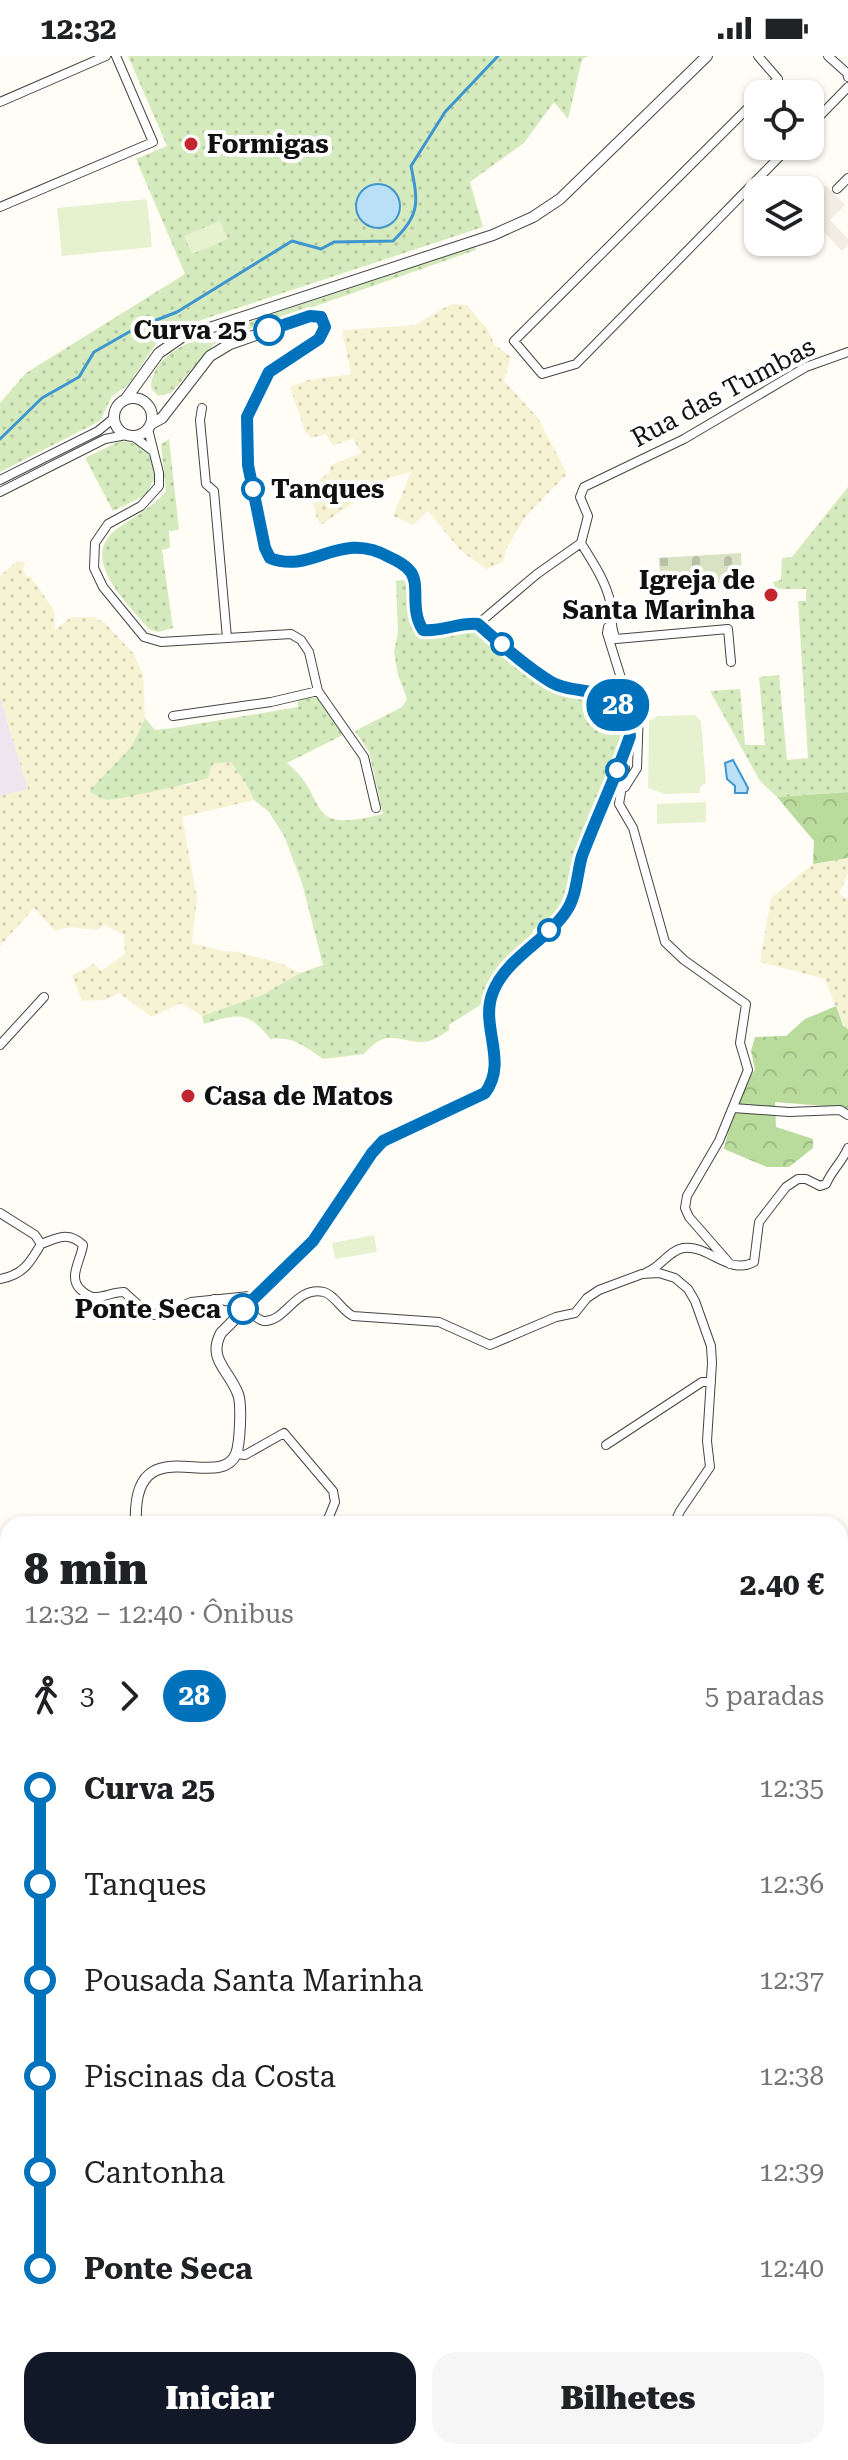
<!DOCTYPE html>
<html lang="pt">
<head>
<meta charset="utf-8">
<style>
	:root { --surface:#fff; --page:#f6f6f6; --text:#202124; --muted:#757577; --accent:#111827 }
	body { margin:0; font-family:"Roboto Serif",serif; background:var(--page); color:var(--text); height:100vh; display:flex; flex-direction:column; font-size:30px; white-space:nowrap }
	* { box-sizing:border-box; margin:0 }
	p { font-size:26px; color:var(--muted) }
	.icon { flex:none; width:44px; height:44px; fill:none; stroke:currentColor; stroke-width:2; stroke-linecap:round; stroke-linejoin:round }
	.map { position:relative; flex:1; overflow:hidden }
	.panel { position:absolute; left:0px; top:1460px; width:848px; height:944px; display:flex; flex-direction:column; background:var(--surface); border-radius:24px 24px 0 0; box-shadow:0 2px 6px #0004 }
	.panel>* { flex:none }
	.badge { padding:0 16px; border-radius:26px; font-size:28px; line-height:52px }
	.buttons { position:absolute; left:744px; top:24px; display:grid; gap:16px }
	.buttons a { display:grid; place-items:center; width:80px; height:80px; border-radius:16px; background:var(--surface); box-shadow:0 2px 6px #0004; font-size:40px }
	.map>.badge { position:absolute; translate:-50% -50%; box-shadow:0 0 0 4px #fff }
	.legs { display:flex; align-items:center; gap:12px; height:88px; padding:0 24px; font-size:26px }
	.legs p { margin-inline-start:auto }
	.headline { display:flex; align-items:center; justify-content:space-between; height:136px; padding:0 24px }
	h1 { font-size:44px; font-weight:800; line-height:60px }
	.cta { display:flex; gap:16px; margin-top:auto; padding:16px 24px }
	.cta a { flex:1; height:92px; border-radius:24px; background:var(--accent); color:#fff; font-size:32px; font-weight:800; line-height:92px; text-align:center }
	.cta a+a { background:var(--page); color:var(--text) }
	ul { padding:0 24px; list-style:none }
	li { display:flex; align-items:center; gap:28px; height:96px; font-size:30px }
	li i { display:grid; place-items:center; width:12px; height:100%; margin:0 10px; background:currentColor }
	li i::after { content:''; width:20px; height:20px; margin:-10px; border:6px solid; border-radius:50%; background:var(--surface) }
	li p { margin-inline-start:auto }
	li:first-child i { background:linear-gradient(#0000 50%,currentColor 0) }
	li:last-child i { background:linear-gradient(currentColor 50%,#0000 0) }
	.status { display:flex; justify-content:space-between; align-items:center; height:56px; padding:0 40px; background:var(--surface); direction:ltr }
	.status svg { height:22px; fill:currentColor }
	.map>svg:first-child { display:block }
</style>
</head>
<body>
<div class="status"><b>12:32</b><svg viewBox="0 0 49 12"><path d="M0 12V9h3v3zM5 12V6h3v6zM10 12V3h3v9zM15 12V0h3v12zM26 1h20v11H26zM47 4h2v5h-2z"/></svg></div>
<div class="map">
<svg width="848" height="2404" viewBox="0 0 848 2404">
	<defs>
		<pattern id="farmland-dots" width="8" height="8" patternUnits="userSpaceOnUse" patternTransform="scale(2)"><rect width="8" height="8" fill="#f6f3d4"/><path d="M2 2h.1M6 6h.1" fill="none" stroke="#d2cfb5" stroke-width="1.8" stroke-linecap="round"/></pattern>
		<pattern id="grass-dots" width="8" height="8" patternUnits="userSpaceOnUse" patternTransform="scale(2)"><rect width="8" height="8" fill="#d5ebbd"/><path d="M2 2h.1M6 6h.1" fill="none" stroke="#b6c8a1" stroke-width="1.8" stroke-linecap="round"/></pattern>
		<pattern id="forest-crowns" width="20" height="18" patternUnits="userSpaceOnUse" patternTransform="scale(2)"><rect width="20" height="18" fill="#b9dc9c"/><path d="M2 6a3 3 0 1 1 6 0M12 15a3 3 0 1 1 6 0" fill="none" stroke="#9ebc85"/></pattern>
		<pattern id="cemetery-stones" width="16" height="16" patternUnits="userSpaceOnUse" patternTransform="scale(2)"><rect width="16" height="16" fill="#d9e3c4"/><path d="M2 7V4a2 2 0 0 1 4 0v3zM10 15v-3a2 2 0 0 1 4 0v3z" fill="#b9c2a7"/></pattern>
	</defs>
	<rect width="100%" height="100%" fill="#fffdf5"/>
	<!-- industrial -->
	<path fill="#eee6ef" d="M 0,641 L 28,733 L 0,741 Z"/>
	<!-- farmland -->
	<path fill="url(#farmland-dots)" d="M 451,248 L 467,249 L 488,274 L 494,288 L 511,301 L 504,325 L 538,362 L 567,418 L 526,460 L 506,493 L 503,506 L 486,513 L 460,494 L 428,455 L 413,469 L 393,460 L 411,416 L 391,421 L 321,469 L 316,460 L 310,430 L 329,417 L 331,409 L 361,397 L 353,382 L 333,390 L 326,378 L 311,382 L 305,375 L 290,331 L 308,324 L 351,318 L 342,274 L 415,269 Z
		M 17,505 L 25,506 L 23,514 L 27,521 L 30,520 L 54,554 L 55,574 L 71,561 L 93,561 L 105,567 L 133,597 L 143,618 L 145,662 L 132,690 L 89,735 L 108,744 L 175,729 L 190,729 L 211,708 L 231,706 L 245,726 L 254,744 L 182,761 L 197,842 L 192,887 L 223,895 L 238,896 L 282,908 L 300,917 L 264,938 L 202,960 L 181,947 L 152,961 L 119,937 L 105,944 L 82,945 L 72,919 L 94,908 L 101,915 L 125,898 L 124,879 L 104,869 L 97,874 L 69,871 L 55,875 L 34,852 L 0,890 L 0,740 L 28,733 L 0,641 L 0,520 Z
		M 848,802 L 848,817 L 839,838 L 848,843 L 848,973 L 843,970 L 825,923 L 760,906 L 771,842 L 813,808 Z"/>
	<!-- grass -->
	<path fill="url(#grass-dots)" d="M 128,0 L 589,0 L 582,3 L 568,63 L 554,46 L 524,87 L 470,126 L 483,171 L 177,272 L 160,282 L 128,329 L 112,340 L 100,365 L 0,416 L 0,347 L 26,317 L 185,218 L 136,103 L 167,90 Z
		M 476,190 L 476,194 L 227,281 L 213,289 L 171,337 L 158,340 L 151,332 C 152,306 174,293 195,284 Z
		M 169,383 L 179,474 L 169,475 L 170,492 L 162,494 L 173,572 L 158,576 L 149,573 C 127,547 74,499 121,470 C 137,459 152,451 166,436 L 161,388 Z
		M 120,385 C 145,387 152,397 155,421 L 146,439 L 113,455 L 85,402 Z
		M 848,431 L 848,736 L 777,741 L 760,725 L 710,635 L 740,633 L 745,689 L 765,689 L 759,621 L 779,619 L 787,704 L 808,702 L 798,545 L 806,545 L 806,533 L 775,533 L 773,526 L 781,524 L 782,502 L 792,501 Z
		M 408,523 C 410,546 405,564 423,580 C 441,579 457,570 474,574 C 502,591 528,619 557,632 C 576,641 601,636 616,652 C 625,662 626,675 624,687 L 578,801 L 568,842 L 564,850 L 546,868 L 539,869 L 533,874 L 533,882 L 493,924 L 485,946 L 449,969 L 449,974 C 444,977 438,982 432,984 C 404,993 391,966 364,998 L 323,1003 C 307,991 290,979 270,983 C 248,954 237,958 204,968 L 202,960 L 264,938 L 300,917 L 323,909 L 302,827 L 284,780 L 269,756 L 254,744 L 245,726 L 231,706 L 212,708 L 208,722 C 198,726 113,745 107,744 C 101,743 94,738 89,735 L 132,690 L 145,662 L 155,674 L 173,672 L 298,651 L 298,644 L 317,641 L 343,679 L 287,707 C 332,743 300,779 383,758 L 369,696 L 355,675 L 402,651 L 407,643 L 398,619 L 394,596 L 398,576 L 396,525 Z
		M 840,1714 L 848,1714 L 848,1812 L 840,1811 Z
		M 8,2177 L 8,2396 L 76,2396 L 76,2404 L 0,2404 L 0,2179 Z"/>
	<!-- forest -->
	<path fill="url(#forest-crowns)" d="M 848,736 L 848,802 L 813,808 L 814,785 L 777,741 Z
		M 836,950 L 843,970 L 848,973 L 848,1052 L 775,1046 L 776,1071 L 813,1083 L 813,1092 L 789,1111 L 767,1111 L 724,1093 L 737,1037 L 755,1014 L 751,995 L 755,981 L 786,980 L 805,963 Z
		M 848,1496 L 848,1714 L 840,1714 L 840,1500 Z
		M 840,1811 L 848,1812 L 848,2404 L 76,2404 L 76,2396 L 840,2396 Z"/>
	<!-- cemetery -->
	<path fill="url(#cemetery-stones)" d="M 741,497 L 742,527 L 686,527 L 685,517 L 660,518 L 659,502 Z"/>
	<!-- pitch -->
	<path fill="#e6f2cf" d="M 147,143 L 152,191 L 62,200 L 57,152 Z
		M 220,165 L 228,183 L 192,198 L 184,180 Z
		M 695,659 L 701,665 L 706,727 L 700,731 L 700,737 L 664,738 L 648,732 L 649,665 L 658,660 Z
		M 706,746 L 706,766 L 657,768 L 657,748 Z
		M 374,1179 L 377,1196 L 335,1203 L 332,1187 Z"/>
	<!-- plaza -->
	<path fill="#f1ede2" d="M 826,129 L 845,149 L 830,164 L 848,183 L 848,189 L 842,195 L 810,161 L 810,145 Z"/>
	<!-- water -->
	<path fill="#b9e0f7" stroke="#3f96cf" stroke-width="2" d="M356 150a22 22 0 1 1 44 0a22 22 0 1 1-44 0Z
		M 733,704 L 748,732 L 747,737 L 735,737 L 735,730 L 727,723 L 725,707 Z"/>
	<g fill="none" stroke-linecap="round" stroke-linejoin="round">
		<!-- stream -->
		<path stroke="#3f96cf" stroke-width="3" d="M 0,383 L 42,342 L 79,321 L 94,296 L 136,272 L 177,256 L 292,185 L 321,193 L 334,186 L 393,185 C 421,159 418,145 411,110 L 445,56 L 498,0"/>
		<!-- minor casing -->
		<g stroke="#444" stroke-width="10">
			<path id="minor" d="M 758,0 L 778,23 L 762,38
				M 828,0 L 847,17 L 848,21
				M 758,42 L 514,285 L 542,318 L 576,308 L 790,90
				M 0,46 L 106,0
				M 810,70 L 848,31
				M 837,133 L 848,122
				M 0,151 L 153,86 L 116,0
				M 202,352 L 200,364 L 206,428 L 214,435 L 227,582
				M 148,373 L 159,417 L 159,430 L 141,450 L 108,468 L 95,487 L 94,512 L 103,531 L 144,581 L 161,586 L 291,578 L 301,584 L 309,596 L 318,635 L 364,701 L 376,752
				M 134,381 L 153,395
				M 0,424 L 98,375 L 114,362
				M 0,436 L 105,383 L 126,379
				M 581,487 L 588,460 L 580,441 L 584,431 L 684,383 L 806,311 L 848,296
				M 581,487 C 592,505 605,524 610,545 C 613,558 609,570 616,583 L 728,573 L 731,606
				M 478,568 L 537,518 L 581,487
				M 608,571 L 607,577 L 621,622 L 634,639 L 639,654 L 637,712 L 625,731
				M 173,660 L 271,646 L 318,635
				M 621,706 L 625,712 L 619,748 L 633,772 L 665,886 L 684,904 L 746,948 L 740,987 L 748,1014 L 719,1085 L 687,1140 L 685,1152 L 689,1161 L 730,1208
				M 0,989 L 44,941
				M 733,1052 L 789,1056 L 840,1054 L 848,1059
				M 0,1157 L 35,1179 L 41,1188
				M 41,1188 C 58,1182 68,1175 83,1189 C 81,1204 68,1221 80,1233 C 85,1238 90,1242 97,1241 C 107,1240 114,1236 124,1236 L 145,1255 L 154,1259 L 165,1257 L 191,1246 L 258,1239
				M 647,1216 C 661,1211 668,1195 683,1192 C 708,1188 729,1220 754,1206 L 759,1166 L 786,1131 L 798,1123 L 806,1123 L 820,1130 L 826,1128 C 832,1114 842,1106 848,1092
				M 0,1223 C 23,1219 30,1207 41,1188
				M 214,1243 C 224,1245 235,1245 244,1251 C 251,1255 256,1264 264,1265 C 286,1266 296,1229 324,1236 C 335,1239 342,1255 353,1260 L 439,1266 L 490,1289 L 556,1261 L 575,1257 L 587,1242 L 599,1234 L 642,1218 L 659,1217 L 675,1222 L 688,1233 L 695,1245 L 711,1290 L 712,1307 L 707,1385 L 710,1411 L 680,1455 L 674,1468
				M 606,1389 L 702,1326 L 711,1326
				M 236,1398 L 245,1399 L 284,1377 L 333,1435 L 335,1446 L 326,1468
				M 0,1739 L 8,1745
				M 0,1892 L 8,1887
				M 0,2064 L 8,2066
				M 567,2396 L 572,2404"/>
		</g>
		<!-- tertiary casing -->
		<g stroke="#444" stroke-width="12">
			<path id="tertiary" d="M114 361a19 19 0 1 1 38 0a19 19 0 1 1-38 0Z
				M 125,344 L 159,297 L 182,281 L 493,179 L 533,161 L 560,143 L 707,0
				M 136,1468 C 131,1368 219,1438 236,1398 C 240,1388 242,1348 238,1338 C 229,1314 207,1303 221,1277 L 313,1185 L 372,1097 L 383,1085 L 485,1037 C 509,1005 479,970 493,936 C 507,902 548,884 567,854 C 577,839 577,817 583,801 C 597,760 616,721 630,680 C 628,666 626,656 616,646 C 599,631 571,638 551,626 C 525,610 501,588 478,568 C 458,566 443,576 423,574 C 409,553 421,528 410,515 C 405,509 396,505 389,501 C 340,473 312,519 270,502 L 265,492 L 248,409 L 247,361 L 269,316 L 323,278 L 324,266 L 321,261 L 310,260 L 230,288 L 210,300 L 162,362 L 151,368
				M 0,1783 L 8,1785
				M 840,1937 L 848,1933
				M 0,1973 L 8,1965
				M 582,2396 L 586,2404
				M 627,2404 L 632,2396"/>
		</g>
		<!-- minor -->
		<use href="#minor" stroke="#fff" stroke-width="8"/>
		<!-- tertiary -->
		<use href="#tertiary" stroke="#fff" stroke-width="10"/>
	</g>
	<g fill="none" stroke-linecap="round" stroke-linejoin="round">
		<!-- line-1 casing -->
		<g stroke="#fff" stroke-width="18">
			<path id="line-1" d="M 243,1253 L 313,1185 L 372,1097 L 383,1085 L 485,1037 C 509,1005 479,970 493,936 C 506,902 548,884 567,854 C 577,839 577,817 582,800 C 597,760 616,721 630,680 C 628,666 627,656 616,646 C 599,631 571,638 551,626 C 525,610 501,588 478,568 C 458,566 443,576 423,574 C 409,553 421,528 410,515 C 405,509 396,504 389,501 C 340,473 312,519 270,502 L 265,492 L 248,409 L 247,361 L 269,316 L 319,283 L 325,271 L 321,261 L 310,260 L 269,274"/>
		</g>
		<!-- line-1 -->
		<use href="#line-1" stroke="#0072bc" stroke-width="12"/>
	</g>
	<!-- markers -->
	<g fill="#c4262e" stroke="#fff" stroke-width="3">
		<circle cx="191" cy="88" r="8"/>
		<circle cx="771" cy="539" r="8"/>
		<circle cx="188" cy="1040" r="8"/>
	</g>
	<g fill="#fff" stroke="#0072bc" stroke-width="4">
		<circle cx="269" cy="274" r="14"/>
		<circle cx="253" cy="433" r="10"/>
		<circle cx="502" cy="588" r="10"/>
		<circle cx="617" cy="714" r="10"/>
		<circle cx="549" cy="874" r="10"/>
		<circle cx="243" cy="1253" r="14"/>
	</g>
	<g text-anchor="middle" stroke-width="8" stroke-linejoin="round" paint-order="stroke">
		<!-- poi labels -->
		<g font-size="26" font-weight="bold" fill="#111" stroke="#fff" text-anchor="start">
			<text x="207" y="97">Formigas</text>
			<text x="755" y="533" text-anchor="end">Igreja de<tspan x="755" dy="30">Santa Marinha</tspan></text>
			<text x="204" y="1049">Casa de Matos</text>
		</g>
		<!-- stop labels -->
		<g font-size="26" font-weight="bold" fill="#111" stroke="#fff" text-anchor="end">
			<text x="247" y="283">Curva 25</text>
			<text x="271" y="442" text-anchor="start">Tanques</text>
			<text x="221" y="1262">Ponte Seca</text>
		</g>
		<!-- street labels -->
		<g font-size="26" fill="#111" stroke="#fff">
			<text transform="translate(723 336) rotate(-28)" y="9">Rua das Tumbas</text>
		</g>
	</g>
</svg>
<div class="buttons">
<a><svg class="icon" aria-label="locate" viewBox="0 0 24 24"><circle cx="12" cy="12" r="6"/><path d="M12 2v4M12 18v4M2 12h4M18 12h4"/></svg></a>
<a><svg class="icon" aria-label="layers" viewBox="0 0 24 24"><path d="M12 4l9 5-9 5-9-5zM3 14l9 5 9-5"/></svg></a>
</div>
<b class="badge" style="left:618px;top:649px;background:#0072bc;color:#fff">28</b>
<section class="panel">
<div class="headline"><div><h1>8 min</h1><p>12:32 – 12:40 · Ônibus</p></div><b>2.40 €</b></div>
<div class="legs"><svg class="icon" aria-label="walk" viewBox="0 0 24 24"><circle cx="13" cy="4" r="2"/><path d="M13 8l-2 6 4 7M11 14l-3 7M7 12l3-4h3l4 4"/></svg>3<svg class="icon" aria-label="forward" viewBox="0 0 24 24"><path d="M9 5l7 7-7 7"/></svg><b class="badge" style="background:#0072bc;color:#fff">28</b><p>5 paradas</p></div>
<ul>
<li><i style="color:#0072bc"></i><b>Curva 25</b><p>12:35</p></li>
<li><i style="color:#0072bc"></i><span>Tanques</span><p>12:36</p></li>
<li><i style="color:#0072bc"></i><span>Pousada Santa Marinha</span><p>12:37</p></li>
<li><i style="color:#0072bc"></i><span>Piscinas da Costa</span><p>12:38</p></li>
<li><i style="color:#0072bc"></i><span>Cantonha</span><p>12:39</p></li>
<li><i style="color:#0072bc"></i><b>Ponte Seca</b><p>12:40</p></li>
</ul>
<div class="cta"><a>Iniciar</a><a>Bilhetes</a></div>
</section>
</div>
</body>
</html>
